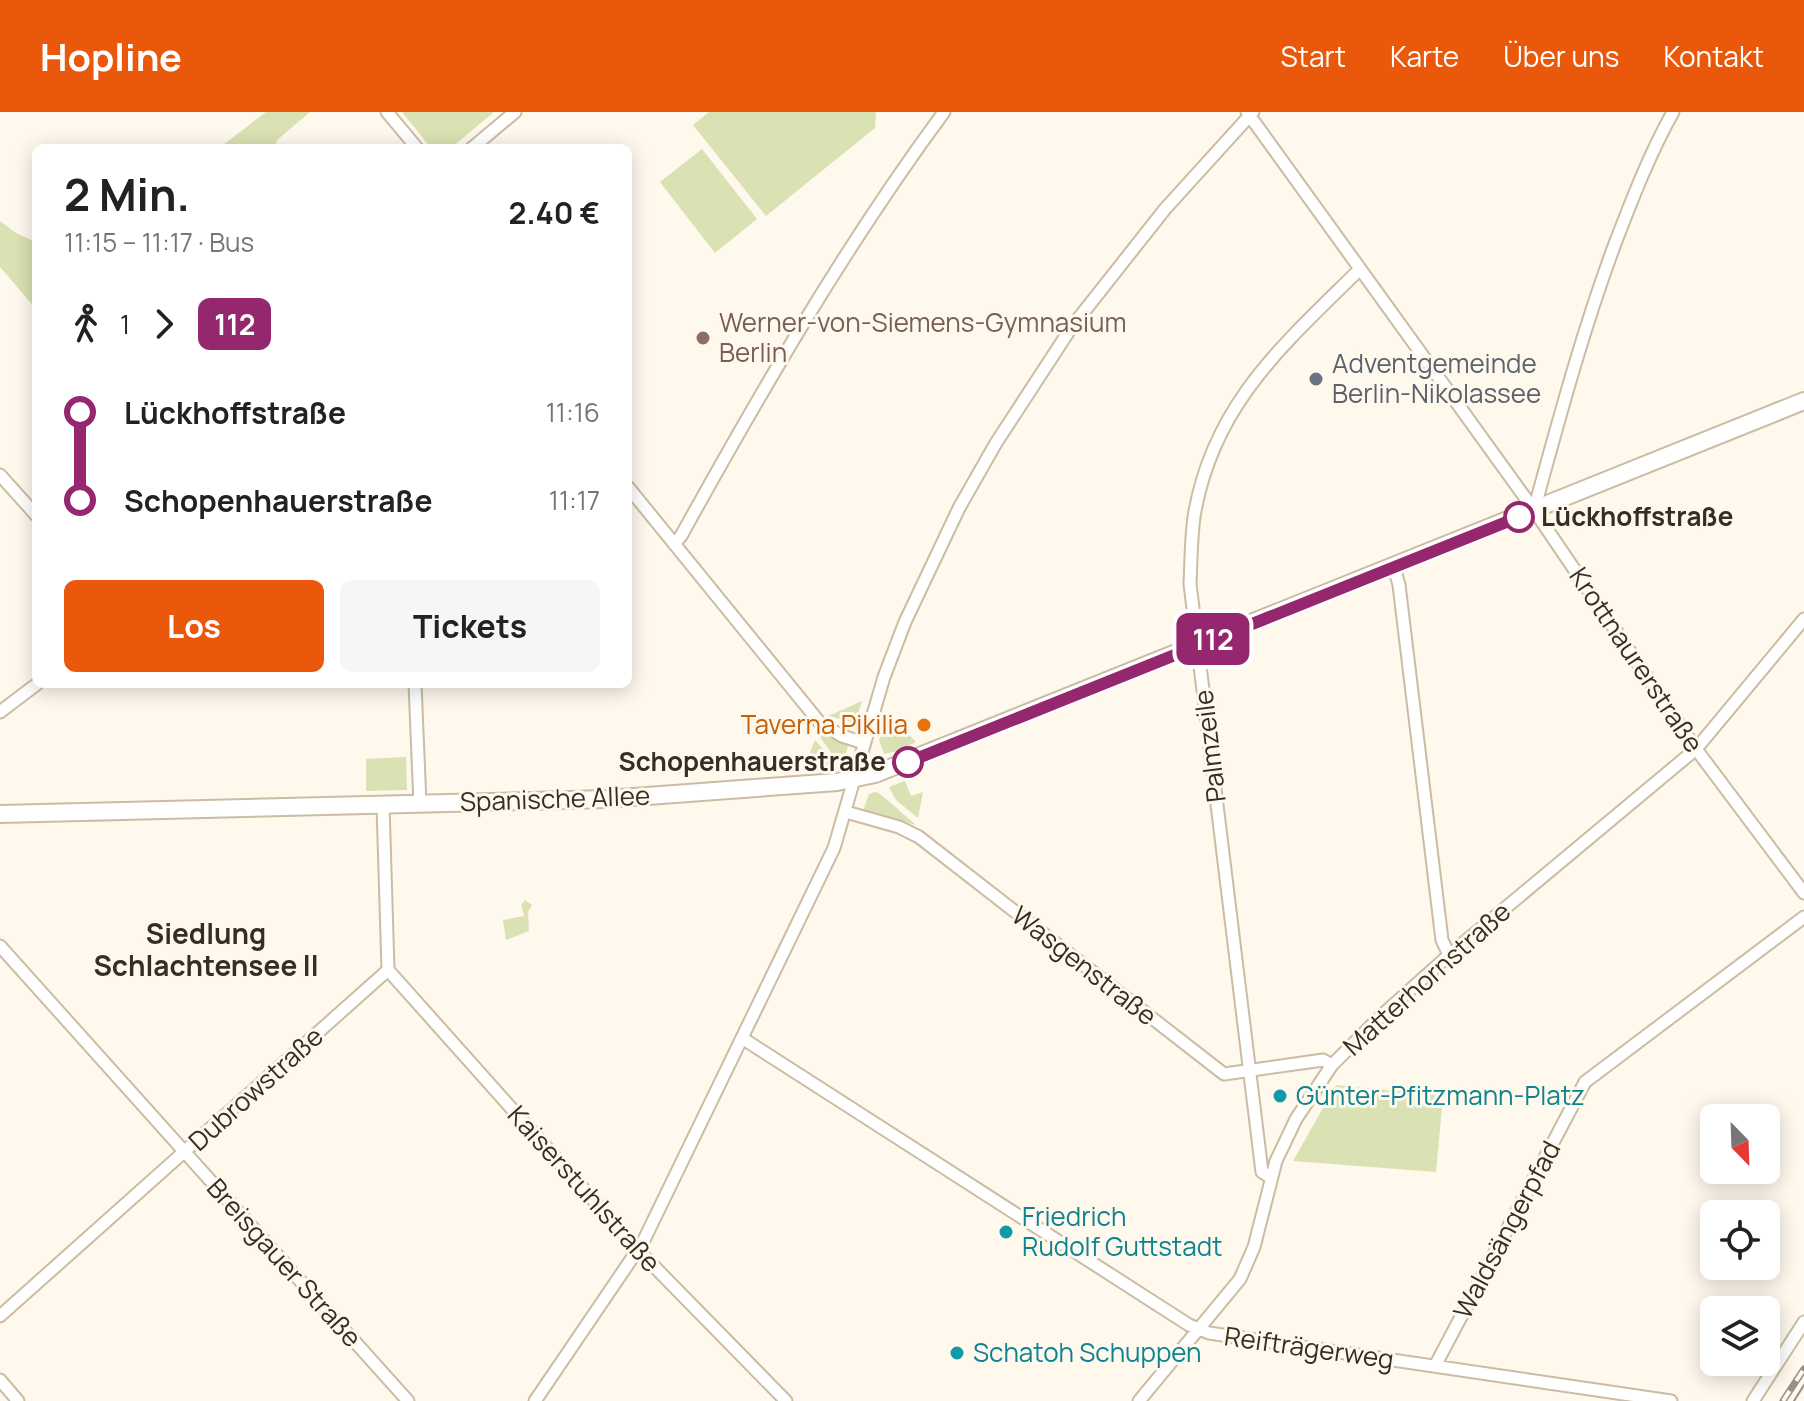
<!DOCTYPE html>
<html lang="de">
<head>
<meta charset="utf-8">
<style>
	:root { --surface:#fff; --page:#f6f6f6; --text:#222; --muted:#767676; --accent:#ea580c }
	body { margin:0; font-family:Manrope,sans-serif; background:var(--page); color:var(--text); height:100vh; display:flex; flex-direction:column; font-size:30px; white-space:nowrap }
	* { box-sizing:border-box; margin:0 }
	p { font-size:26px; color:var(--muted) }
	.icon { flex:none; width:44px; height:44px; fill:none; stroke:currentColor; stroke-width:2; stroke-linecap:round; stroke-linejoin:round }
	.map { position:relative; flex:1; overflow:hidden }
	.drawer { position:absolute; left:32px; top:32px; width:600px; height:544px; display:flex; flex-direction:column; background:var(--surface); border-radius:12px; box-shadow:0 4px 20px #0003 }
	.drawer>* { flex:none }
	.badge { padding:0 16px; border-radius:12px; font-size:28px; line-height:52px }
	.needle { width:52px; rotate:157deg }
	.tools { position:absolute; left:1700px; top:992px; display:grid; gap:16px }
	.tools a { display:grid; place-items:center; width:80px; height:80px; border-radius:12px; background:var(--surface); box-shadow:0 4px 20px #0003; font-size:40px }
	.map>.badge { position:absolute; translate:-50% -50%; box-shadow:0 0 0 4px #fff }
	.legs { display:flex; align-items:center; gap:12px; height:88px; padding:0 32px; font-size:26px }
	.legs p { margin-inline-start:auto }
	.head { display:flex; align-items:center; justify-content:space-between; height:136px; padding:0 32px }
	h1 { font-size:44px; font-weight:700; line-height:60px }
	.cta { display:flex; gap:16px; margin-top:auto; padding:16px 32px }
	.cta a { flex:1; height:92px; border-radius:12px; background:var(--accent); color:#fff; font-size:32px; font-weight:700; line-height:92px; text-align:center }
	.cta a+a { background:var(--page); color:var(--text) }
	ul { padding:0 32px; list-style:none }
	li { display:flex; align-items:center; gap:28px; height:88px; font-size:30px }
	li i { display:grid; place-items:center; width:12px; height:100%; margin:0 10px; background:currentColor }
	li i::after { content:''; width:20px; height:20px; margin:-10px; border:6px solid; border-radius:50%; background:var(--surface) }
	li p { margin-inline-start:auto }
	li:first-child i { background:linear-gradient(#0000 50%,currentColor 0) }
	li:last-child i { background:linear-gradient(currentColor 50%,#0000 0) }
	header { display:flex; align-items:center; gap:48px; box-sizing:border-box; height:112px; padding:0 40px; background:var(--accent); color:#fff }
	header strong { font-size:38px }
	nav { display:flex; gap:44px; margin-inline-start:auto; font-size:28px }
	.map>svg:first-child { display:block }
</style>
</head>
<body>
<header>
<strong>Hopline</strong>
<nav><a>Start</a><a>Karte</a><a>Über uns</a><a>Kontakt</a></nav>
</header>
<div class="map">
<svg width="1804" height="1289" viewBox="0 0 1804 1289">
	<rect width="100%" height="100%" fill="#fef8ed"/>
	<!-- green -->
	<path fill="#dae1b2" d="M 266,0 L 310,0 L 277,28 L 275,36 L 219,36 Z
		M 402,0 L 494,0 L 451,36 L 431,36 Z
		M 709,0 L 876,0 L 875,16 L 766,104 L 693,13 Z
		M 702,37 L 757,107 L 715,141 L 660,70 Z
		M 0,109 L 16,121 L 36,130 L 36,197 L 0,155 Z
		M 862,589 L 855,611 L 828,604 Z
		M 889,602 L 916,630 L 898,639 L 884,642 L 879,628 Z
		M 822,623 L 848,633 L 845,647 L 835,646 L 820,625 Z
		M 815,628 L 833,648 L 834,651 L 832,655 L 803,657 Z
		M 406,645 L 407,678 L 366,679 L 366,647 Z
		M 905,669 L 911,684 L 923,680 L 918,706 L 896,688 L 889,675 Z
		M 875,680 L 879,681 L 916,713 L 863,699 L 869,682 Z
		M 525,788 L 532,793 L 528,800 L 529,819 L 506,828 L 503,808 L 524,804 L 521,793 Z
		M 1336,973 L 1443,984 L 1436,1060 L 1293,1049 Z"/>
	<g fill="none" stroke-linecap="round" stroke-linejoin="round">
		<!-- minor casing -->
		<g stroke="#cbbca3" stroke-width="15">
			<path id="minor" d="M 387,0 L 417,36
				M 1247,0 L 1534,398 L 1696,637 L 1804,781
				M 472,36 L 515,0
				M 0,363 L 36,403
				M 628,375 L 820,611 L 842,624 L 864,631
				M 1534,398 C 1559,307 1583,217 1616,129 C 1633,85 1650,41 1673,0
				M 674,432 L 681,424 C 762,278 845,134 944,0
				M 1394,455 L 1399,473 L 1442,828 L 1449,843
				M 415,572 L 420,692
				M 0,600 L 37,572
				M 846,700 L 899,715 L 919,725 L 1224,962 L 1323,948 L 1332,953
				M 0,834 L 408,1289
				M 388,858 L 638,1138 L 786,1289
				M 742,926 L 1189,1213 L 1209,1221 L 1671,1289
				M 1270,1065 L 1262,1060 L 1190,472 C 1191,450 1191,427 1194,405 C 1212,293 1284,232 1360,157
				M 0,1204 L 388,858 L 383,693
				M 1435,1254 L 1585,970 L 1804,805
				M 0,1268 L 18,1289
				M 535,1289 L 643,1130 L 834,736 L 884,565 L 905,510 L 959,396 L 996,331 L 1071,216 L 1165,97 L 1253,0
				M 1139,1289 L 1240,1167 L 1254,1135 L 1276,1049 L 1296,1007 L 1332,953 L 1381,904 L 1449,843 L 1696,637 L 1804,507
				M 1753,1289 L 1804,1210"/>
		</g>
		<!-- secondary casing -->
		<g stroke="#cbbca3" stroke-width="20">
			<path id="secondary" d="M 0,702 L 607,687 L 837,670 L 875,662 L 1804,289"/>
		</g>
		<!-- minor -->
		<use href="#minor" stroke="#fff" stroke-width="11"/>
		<!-- secondary -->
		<use href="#secondary" stroke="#fff" stroke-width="16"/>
		<!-- tram -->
		<path stroke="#969086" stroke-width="2" d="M 1794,1289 L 1804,1273"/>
		<!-- rail casing -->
		<g stroke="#969086" stroke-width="7">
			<path id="rail" d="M 1783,1289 L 1804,1257"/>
		</g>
		<!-- rail -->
		<use href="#rail" stroke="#fef8ed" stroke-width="4" stroke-dasharray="12" stroke-linecap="butt"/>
	</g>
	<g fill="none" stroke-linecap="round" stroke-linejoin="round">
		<!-- line-1 casing -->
		<g stroke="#fff" stroke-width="18">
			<path id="line-1" d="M 908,650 L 1519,405"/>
		</g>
		<!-- line-1 -->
		<use href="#line-1" stroke="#95276e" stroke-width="12"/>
	</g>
	<!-- markers -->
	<circle fill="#8d6e63" stroke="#fef8ed" stroke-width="3" cx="703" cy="226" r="8"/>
	<circle fill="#6b7280" stroke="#fef8ed" stroke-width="3" cx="1316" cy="267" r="8"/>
	<g fill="#fff" stroke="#95276e" stroke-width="4">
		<circle cx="1519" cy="405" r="14"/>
		<circle cx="908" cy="650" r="14"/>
	</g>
	<circle fill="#e8710a" stroke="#fef8ed" stroke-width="3" cx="924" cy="613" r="8"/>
	<g fill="#0f9aa8" stroke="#fef8ed" stroke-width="3">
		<circle cx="1280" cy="984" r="8"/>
		<circle cx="1006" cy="1120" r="8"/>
		<circle cx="957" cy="1241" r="8"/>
	</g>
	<g text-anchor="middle" stroke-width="6" stroke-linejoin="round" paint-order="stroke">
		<!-- education labels -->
		<g font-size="26" fill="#785e54" stroke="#fef8ed" text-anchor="start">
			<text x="719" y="220">Werner-von-Siemens-Gymnasium<tspan x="719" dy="30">Berlin</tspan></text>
		</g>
		<!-- worship labels -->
		<g font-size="26" fill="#5b616d" stroke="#fef8ed" text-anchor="start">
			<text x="1332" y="261">Adventgemeinde<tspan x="1332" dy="30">Berlin-Nikolassee</tspan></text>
		</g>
		<!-- stop labels -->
		<g font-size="26" font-weight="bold" fill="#342e25" stroke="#fef8ed" text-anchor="start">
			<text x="1541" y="414">Lückhoffstraße</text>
			<text x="886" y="659" text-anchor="end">Schopenhauerstraße</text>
		</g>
		<!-- street labels -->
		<g font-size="26" fill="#342e25" stroke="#fef8ed">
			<text transform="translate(1636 548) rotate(56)" y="9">Krottnaurerstraße</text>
			<text transform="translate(1210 634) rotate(-97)" y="9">Palmzeile</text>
			<text transform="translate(555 687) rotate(-2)" y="9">Spanische Allee</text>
			<text transform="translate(1084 854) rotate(38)" y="9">Wasgenstraße</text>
			<text transform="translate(1427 867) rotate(-42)" y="9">Matterhornstraße</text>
			<text transform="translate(256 977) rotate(-42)" y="9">Dubrowstraße</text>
			<text transform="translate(584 1077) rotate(48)" y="9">Kaiserstuhlstraße</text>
			<text transform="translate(1507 1118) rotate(-62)" y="9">Waldsängerpfad</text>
			<text transform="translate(284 1151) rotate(48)" y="9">Breisgauer Straße</text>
			<text transform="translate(1309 1236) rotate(8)" y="9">Reifträgerweg</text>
		</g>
		<!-- food labels -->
		<g font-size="26" fill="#c56008" stroke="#fef8ed" text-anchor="end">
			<text x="908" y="622">Taverna Pikilia</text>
		</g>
		<!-- culture labels -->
		<g font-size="26" fill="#0d838f" stroke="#fef8ed" text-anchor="start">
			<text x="1296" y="993">Günter-Pfitzmann-Platz</text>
			<text x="1022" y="1114">Friedrich<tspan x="1022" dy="30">Rudolf Guttstadt</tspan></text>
			<text x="973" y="1250">Schatoh Schuppen</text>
		</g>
		<!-- neighbourhood labels -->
		<g font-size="28" font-weight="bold" fill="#342e25" stroke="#fef8ed">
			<text x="206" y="832">Siedlung<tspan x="206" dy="32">Schlachtensee II</tspan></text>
		</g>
	</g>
</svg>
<div class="tools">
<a><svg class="needle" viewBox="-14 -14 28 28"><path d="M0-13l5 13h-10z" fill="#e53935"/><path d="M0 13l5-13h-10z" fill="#767676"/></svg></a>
<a><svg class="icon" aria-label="locate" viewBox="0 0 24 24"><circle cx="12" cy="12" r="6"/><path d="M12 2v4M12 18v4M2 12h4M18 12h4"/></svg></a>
<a><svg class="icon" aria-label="layers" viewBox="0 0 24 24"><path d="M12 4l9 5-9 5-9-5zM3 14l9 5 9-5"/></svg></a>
</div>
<b class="badge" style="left:1213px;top:527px;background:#95276e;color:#fff">112</b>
<section class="drawer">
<div class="head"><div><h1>2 Min.</h1><p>11:15 – 11:17 · Bus</p></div><b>2.40 €</b></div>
<div class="legs"><svg class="icon" aria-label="walk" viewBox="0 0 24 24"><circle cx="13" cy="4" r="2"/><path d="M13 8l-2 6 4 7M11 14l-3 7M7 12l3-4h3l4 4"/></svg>1<svg class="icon" aria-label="forward" viewBox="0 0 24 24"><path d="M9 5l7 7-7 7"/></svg><b class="badge" style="background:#95276e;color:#fff">112</b></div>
<ul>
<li><i style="color:#95276e"></i><b>Lückhoffstraße</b><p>11:16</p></li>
<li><i style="color:#95276e"></i><b>Schopenhauerstraße</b><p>11:17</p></li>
</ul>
<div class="cta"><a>Los</a><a>Tickets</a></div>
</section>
</div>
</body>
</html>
